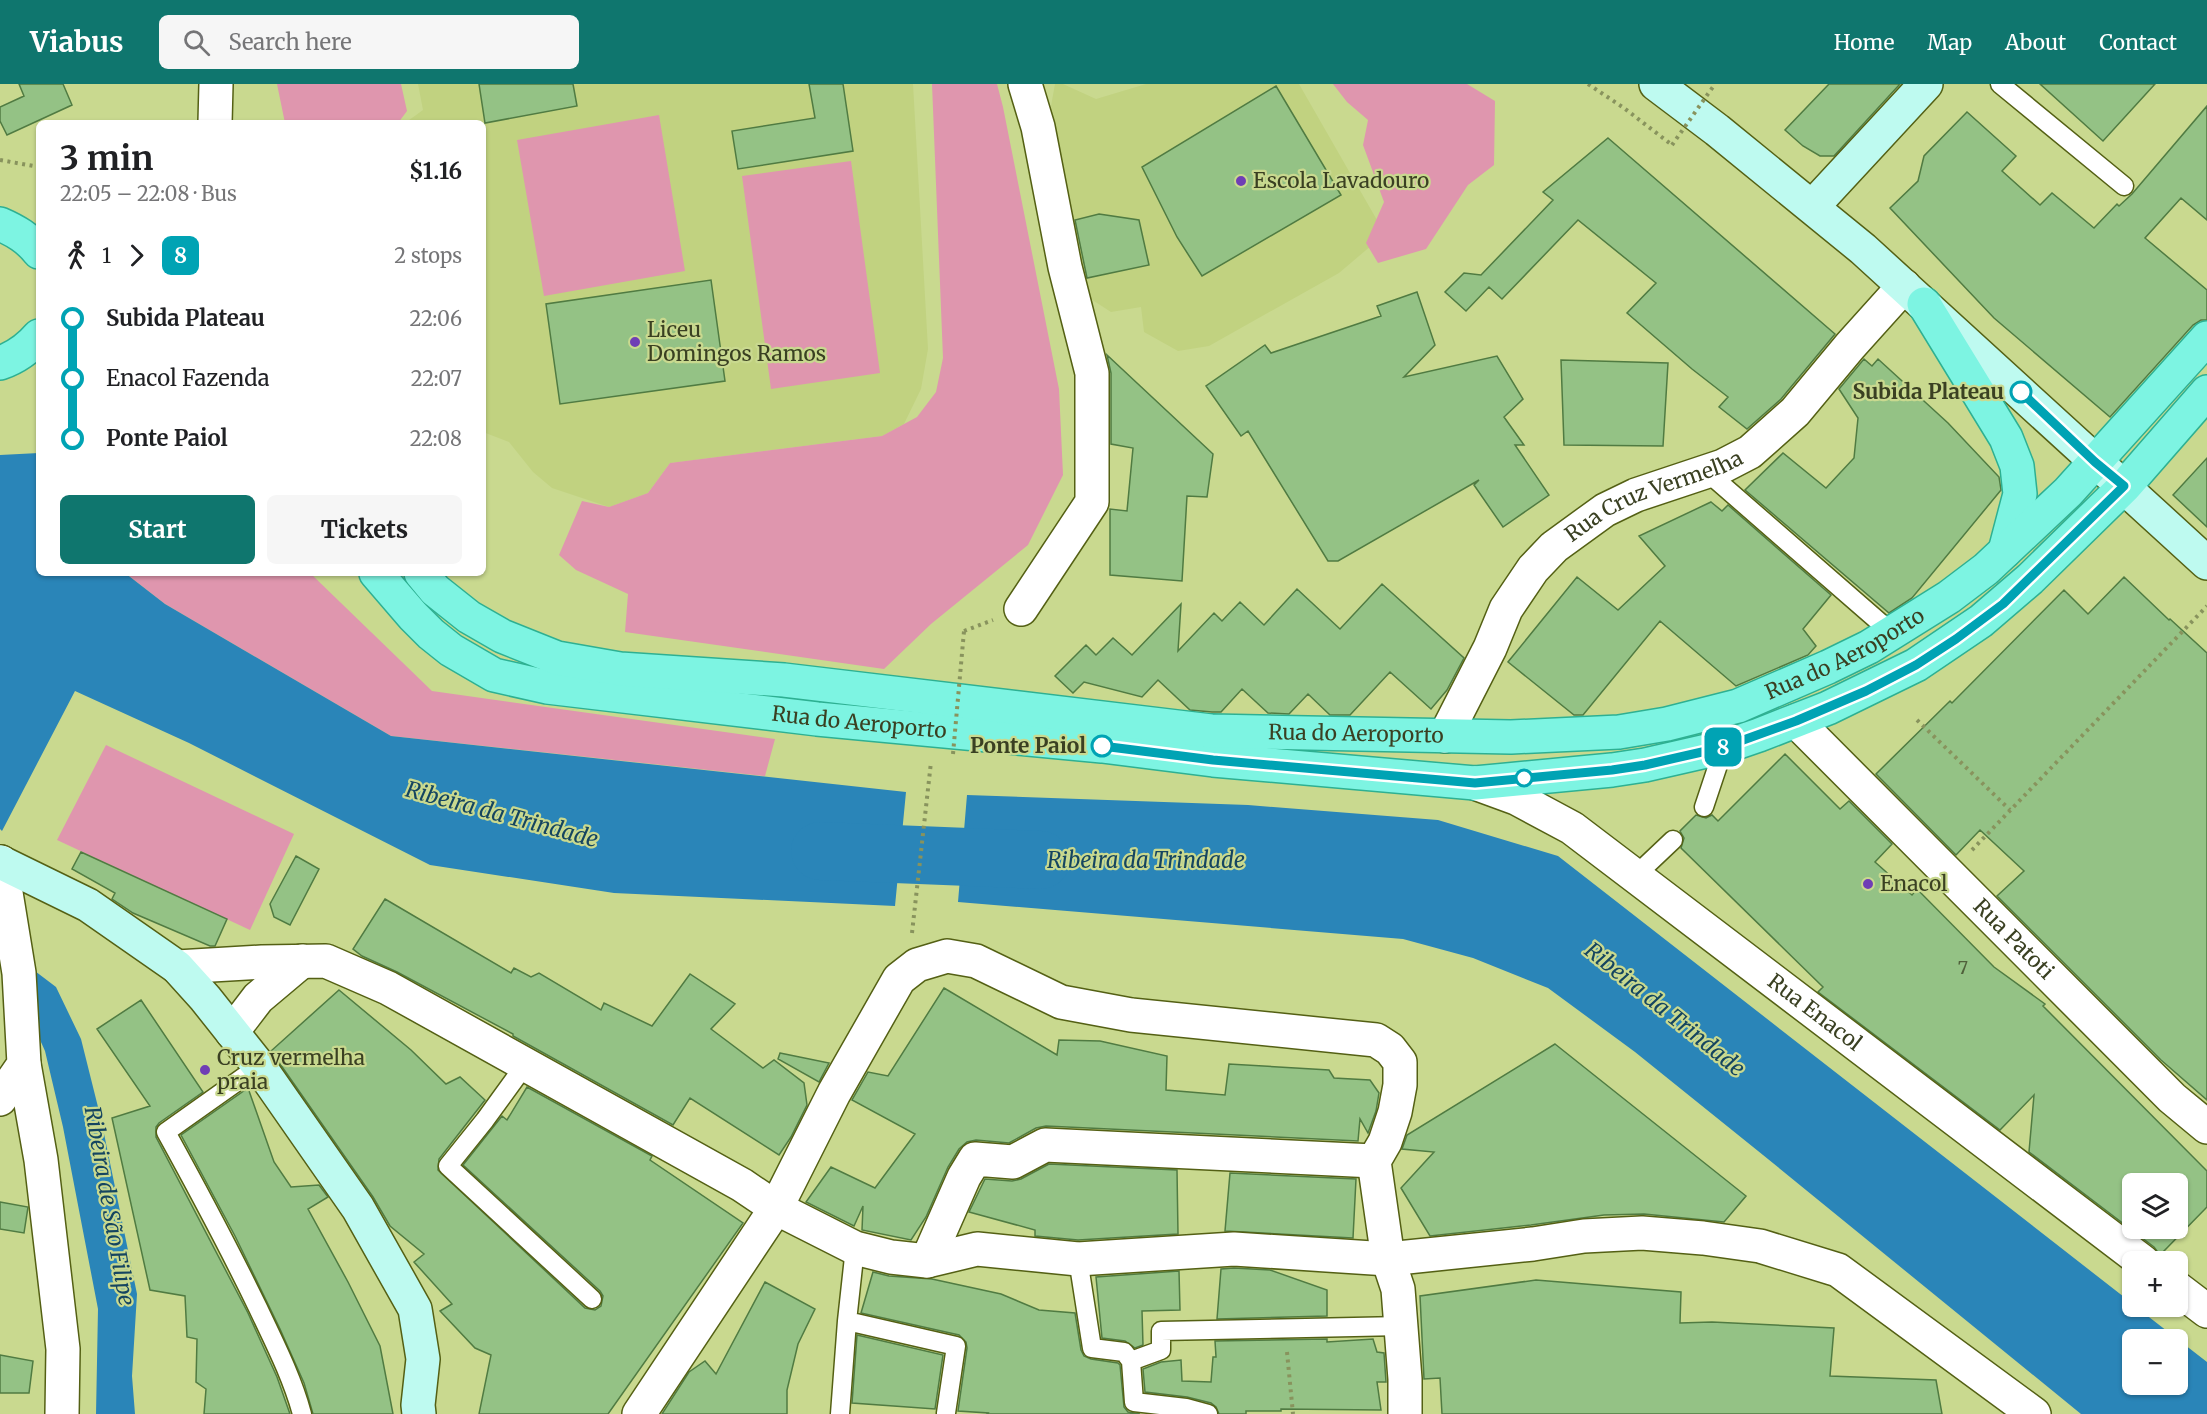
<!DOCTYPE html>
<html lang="en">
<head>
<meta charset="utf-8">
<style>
	:root { --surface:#fff; --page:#f6f6f6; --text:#202124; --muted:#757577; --accent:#0f766e }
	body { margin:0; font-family:Merriweather,serif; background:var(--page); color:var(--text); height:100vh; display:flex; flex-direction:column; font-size:22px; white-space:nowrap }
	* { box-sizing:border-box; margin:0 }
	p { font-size:20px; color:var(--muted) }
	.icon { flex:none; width:33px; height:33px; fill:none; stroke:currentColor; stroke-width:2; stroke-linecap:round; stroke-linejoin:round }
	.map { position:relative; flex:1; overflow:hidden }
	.sheet { position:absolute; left:36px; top:36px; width:450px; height:456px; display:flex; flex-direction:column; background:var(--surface); border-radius:9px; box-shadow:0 2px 4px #0004 }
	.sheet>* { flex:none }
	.badge { padding:0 12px; border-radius:9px; font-size:21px; line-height:39px }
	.buttons { position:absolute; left:2122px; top:1089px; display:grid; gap:12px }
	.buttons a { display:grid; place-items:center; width:66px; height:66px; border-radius:9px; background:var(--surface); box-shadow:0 2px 4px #0004; font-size:30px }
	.map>.badge { position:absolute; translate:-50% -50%; box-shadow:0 0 0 3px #fff }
	.legs { display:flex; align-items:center; gap:9px; height:66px; padding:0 24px; font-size:20px }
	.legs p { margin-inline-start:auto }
	.overview { display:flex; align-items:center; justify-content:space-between; height:102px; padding:0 24px }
	h1 { font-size:33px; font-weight:700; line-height:45px }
	.action { display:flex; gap:12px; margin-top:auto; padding:12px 24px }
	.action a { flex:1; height:69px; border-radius:9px; background:var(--accent); color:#fff; font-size:24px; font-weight:700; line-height:69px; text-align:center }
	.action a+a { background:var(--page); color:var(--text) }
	ul { padding:0 24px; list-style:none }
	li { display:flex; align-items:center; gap:21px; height:60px; font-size:22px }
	li i { display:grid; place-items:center; width:9px; height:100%; margin:0 8px; background:currentColor }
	li i::after { content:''; width:15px; height:15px; margin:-8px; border:4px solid; border-radius:50%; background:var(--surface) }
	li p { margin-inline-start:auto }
	li:first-child i { background:linear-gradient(#0000 50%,currentColor 0) }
	li:last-child i { background:linear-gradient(currentColor 50%,#0000 0) }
	header { display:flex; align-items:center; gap:36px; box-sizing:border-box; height:84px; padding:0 30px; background:var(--accent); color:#fff }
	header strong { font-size:28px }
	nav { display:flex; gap:33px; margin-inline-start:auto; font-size:21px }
	.search { width:420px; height:54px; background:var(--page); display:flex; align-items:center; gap:15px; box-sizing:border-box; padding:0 21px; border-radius:9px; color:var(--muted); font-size:22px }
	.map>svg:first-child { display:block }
</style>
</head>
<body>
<header>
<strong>Viabus</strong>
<div class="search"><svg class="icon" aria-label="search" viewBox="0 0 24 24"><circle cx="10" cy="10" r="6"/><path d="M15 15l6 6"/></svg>Search here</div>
<nav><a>Home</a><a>Map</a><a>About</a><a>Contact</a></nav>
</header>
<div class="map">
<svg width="2207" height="1330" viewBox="0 0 2207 1330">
	<rect width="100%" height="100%" fill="#c9d98f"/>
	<!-- built -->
	<path fill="#c1d280" d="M 418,0 L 913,0 L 928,265 L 921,305 L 904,340 L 882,352 L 670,379 L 648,409 L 609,423 L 552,404 L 533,388 L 509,358 L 483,348 L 483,39 L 405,39 L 423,26 Z
		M 1055,0 L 1063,0 L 1096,15 L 1146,0 L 1299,0 L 1385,150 L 1339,189 L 1209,262 L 1178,267 L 1144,248 L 1141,223 L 1111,228 L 1080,208 L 1057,98 L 1051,22 Z"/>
	<!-- green -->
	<path fill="#df96ae" d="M 277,0 L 401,0 L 407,27 L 398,39 L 285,39 Z
		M 932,0 L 997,0 L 1003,23 L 1059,305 L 1063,391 L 1028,461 L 931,540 L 884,585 L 625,548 L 628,510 L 576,486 L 559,471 L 582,417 L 609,423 L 648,409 L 670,379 L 882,352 L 917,333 L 936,308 L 943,274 Z
		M 1333,0 L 1467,0 L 1495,17 L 1494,81 L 1468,101 L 1426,165 L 1378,179 L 1366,159 L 1384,118 L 1363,61 L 1368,36 L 1347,18 Z
		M 659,31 L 685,187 L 544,212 L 517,56 Z
		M 851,77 L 880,289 L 771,305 L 742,92 Z
		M 125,489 L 310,489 L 432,607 L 775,655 L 765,692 L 391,652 L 165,520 Z
		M 106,661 L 294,750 L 250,846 L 57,756 Z"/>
	<!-- water -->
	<path fill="#2a85b8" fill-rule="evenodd" d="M 39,369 L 39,489 L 125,489 L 165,520 L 391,652 L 906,708 L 895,822 L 614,809 L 430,781 L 189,659 L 75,607 L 2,747 L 0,745 L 0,371 Z
		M 967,711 L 1248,721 L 1438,736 L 1558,772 L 2133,1220 L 2133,1222 L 2136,1223 L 2207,1278 L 2207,1330 L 2081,1330 L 1763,1071 L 1635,968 L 1548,904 L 1473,874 L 1403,855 L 958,818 ZM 2133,1256 L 2178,1256 L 2178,1300 L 2133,1300 Z
		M 27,881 L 56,903 L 81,955 L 101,1035 L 137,1210 L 132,1292 L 135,1330 L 96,1330 L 98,1225 L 63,1043 L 45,967 L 29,931 Z"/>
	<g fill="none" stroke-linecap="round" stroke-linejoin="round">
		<!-- river -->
		<path stroke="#2a85b8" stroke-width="58" d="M 820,767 L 1041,776"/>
	</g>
	<!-- building -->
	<path fill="#94c285" stroke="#507b42" stroke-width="1.5" fill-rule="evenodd" d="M 19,0 L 63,0 L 72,21 L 7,51 L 0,37 L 0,23 L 24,12 Z
		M 479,0 L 573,0 L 577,22 L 485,39 Z
		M 809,0 L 843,0 L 853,67 L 738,85 L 732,47 L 815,34 Z
		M 1829,0 L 1900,0 L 1834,72 L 1820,72 L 1803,62 L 1785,46 Z
		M 2040,0 L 2155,0 L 2103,57 Z
		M 1276,2 L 1341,111 L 1202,192 L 1177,153 L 1142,83 Z
		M 2207,22 L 2207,136 L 2181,114 L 2145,154 L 2207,206 L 2207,236 L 2201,236 L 2193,241 L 2110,333 L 1994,234 L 1890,124 L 1918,97 L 1924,72 L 1967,28 L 2016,72 L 2002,87 L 2040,121 L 2052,109 L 2094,144 L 2117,120 L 2119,122 L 2132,110 Z
		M 1608,54 L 1835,250 L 1781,315 L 1747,345 L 1719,323 L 1728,313 L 1692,285 L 1627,229 L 1656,199 L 1578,136 L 1502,215 L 1489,203 L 1466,227 L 1445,208 L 1464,189 L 1481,191 L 1553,116 L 1543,108 Z
		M 1099,130 L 1139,136 L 1149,181 L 1087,194 L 1075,136 Z
		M 711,196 L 725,297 L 560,320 L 546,220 Z
		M 1417,208 L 1435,261 L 1404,293 L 1497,272 L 1523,315 L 1504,333 L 1524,361 L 1515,361 L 1549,411 L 1503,443 L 1474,401 L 1479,396 L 1338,477 L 1328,477 L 1248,347 L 1241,352 L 1206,302 L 1265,261 L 1271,269 L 1381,232 L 1377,222 Z
		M 1107,271 L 1213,370 L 1207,413 L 1187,412 L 1182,497 L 1110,491 L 1110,425 L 1127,427 L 1133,364 L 1111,360 L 1111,289 Z
		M 1864,275 L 1872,282 L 1878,275 L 1948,339 L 1999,393 L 2001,406 L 1912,514 L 1889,529 L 1745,406 L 1783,369 L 1826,404 L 1854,374 L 1858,334 L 1839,305 Z
		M 1561,276 L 1668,279 L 1663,362 L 1564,361 Z
		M 2207,374 L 2207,443 L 2173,411 Z
		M 1711,418 L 1722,427 L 1728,421 L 1831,511 L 1803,545 L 1816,562 L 1808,571 L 1736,602 L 1660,537 L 1583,631 L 1574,631 L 1508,578 L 1577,493 L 1618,526 L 1665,482 L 1639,452 Z
		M 2124,493 L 2169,536 L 2170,535 L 2207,569 L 2207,1016 L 2161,976 L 1997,812 L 2024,787 L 1980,746 L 1956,771 L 1876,690 L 1950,617 L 1952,619 L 2064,506 L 2088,530 Z
		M 1382,500 L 1464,574 L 1447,606 L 1431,625 L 1390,588 L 1350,631 L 1330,631 L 1308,610 L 1289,630 L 1268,629 L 1242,605 L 1221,628 L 1212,628 L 1190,626 L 1158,596 L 1142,613 L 1084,598 L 1073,609 L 1055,592 L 1086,561 L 1096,571 L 1113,554 L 1132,571 L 1181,520 L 1178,567 L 1214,529 L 1222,537 L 1240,518 L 1264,541 L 1297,505 L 1340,545 Z
		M 1785,670 L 1840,725 L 1849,717 L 1892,760 L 1875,778 L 1912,811 L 1917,805 L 1994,883 L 2045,920 L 2043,922 L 2207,1087 L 2207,1123 L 2160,1171 L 2154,1163 L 2029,1068 L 2034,1011 L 2000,1046 L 1818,908 L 1823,903 L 1681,764 L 1684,754 L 1680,747 L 1696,731 L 1706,734 L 1712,731 L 1718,737 ZM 2133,1100 L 2178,1100 L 2178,1144 L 2133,1144 Z
		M 81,768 L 227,835 L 215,862 L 210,862 L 133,829 L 112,815 L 115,809 L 72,785 Z
		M 296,772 L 319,785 L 290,841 L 274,833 L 270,820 Z
		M 385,815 L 511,889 L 514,884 L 531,893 L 539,889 L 601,926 L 604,919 L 652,942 L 690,890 L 735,920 L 711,945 L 763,984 L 774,976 L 804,999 L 807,1021 L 791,1053 L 779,1071 L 690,1014 L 673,1041 L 513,952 L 513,950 L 397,888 L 362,872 L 353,865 Z
		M 944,904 L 1057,971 L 1059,956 L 1100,957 L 1167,972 L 1166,1006 L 1225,1011 L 1229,980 L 1329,986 L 1334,994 L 1370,996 L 1379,1009 L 1376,1027 L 1368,1049 L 1360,1035 L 1358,1057 L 1046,1042 L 1036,1044 L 1009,1059 L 976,1056 L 967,1058 L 959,1065 L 948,1083 L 926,1133 L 911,1156 L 862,1146 L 863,1122 L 854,1142 L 806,1118 L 831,1083 L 875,1104 L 915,1050 L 852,1016 L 868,988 L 888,992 Z
		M 339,906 L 411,966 L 446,1000 L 460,993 L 485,1016 L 439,1075 L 438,1086 L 585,1224 L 595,1226 L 601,1222 L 603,1212 L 600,1207 L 463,1081 L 502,1032 L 507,1036 L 527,1003 L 652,1072 L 650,1076 L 743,1139 L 608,1330 L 479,1330 L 491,1271 L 475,1264 L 440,1227 L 452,1220 L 414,1178 L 424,1170 L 390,1142 L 373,1113 L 271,967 Z
		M 141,916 L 203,1008 L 159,1039 L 156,1043 L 156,1053 L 248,1229 L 277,1293 L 290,1330 L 204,1330 L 206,1305 L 196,1298 L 197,1255 L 187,1253 L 185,1212 L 150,1206 L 112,1034 L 150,1022 L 97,945 Z
		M 1555,960 L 1746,1112 L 1724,1138 L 1644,1130 L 1604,1131 L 1531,1141 L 1430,1152 L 1401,1104 L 1434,1068 L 1402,1065 L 1407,1051 Z
		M 780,969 L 829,979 L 819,998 L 778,975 Z
		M 248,1004 L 274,1078 L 291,1103 L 319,1101 L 328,1113 L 308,1125 L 348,1198 L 380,1262 L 393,1330 L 313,1330 L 304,1299 L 280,1245 L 235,1152 L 181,1051 Z
		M 1049,1080 L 1177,1086 L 1178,1150 L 1078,1156 L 1035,1152 L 1035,1146 L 969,1128 L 985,1095 L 1012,1097 L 1021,1095 Z
		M 1230,1089 L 1356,1095 L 1353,1154 L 1225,1147 Z
		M 0,1118 L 28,1123 L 24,1149 L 0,1145 Z
		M 1234,1184 L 1270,1186 L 1327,1206 L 1327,1232 L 1217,1235 L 1221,1185 Z
		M 1179,1187 L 1180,1226 L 1142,1227 L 1143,1261 L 1135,1264 L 1125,1257 L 1102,1254 L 1096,1193 Z
		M 873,1188 L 889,1192 L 932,1195 L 1001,1210 L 1039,1226 L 1075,1229 L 1081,1266 L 1084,1272 L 1091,1275 L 1118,1279 L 1120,1281 L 1124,1323 L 1128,1328 L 1140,1330 L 987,1330 L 988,1329 L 958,1327 L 967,1264 L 966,1258 L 959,1251 L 861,1229 Z
		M 1536,1196 L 1681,1208 L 1680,1239 L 1712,1238 L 1834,1244 L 1830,1292 L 1936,1296 L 1942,1330 L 1442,1330 L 1440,1294 L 1424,1295 L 1420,1212 Z
		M 765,1198 L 815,1225 L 798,1260 L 787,1306 L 787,1330 L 662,1330 L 689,1288 L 705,1277 L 716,1290 Z
		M 857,1251 L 943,1271 L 935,1325 L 852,1319 Z
		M 1327,1255 L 1327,1258 L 1373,1255 L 1377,1268 L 1384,1269 L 1386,1298 L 1377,1298 L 1381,1326 L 1281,1325 L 1281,1327 L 1246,1327 L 1246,1330 L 1219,1330 L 1216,1323 L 1211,1319 L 1187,1313 L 1145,1308 L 1143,1285 L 1161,1278 L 1181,1276 L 1182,1297 L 1211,1298 L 1213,1273 L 1216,1273 L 1215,1257 Z
		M 0,1271 L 33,1277 L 29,1309 L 0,1309 Z"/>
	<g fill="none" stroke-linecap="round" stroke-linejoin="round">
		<!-- lane casing -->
		<g stroke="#546014" stroke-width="21">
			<path id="lane" d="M 2000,0 L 2124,102
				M 1706,387 L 1892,549
				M 1704,723 L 1724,663
				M 1636,791 L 1673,756
				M 525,981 L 485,1036 L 448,1082 L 592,1215
				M 259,982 L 166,1048 C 198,1106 229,1164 258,1224 C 274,1258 292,1293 302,1330
				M 855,1164 L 847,1237 L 956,1262 L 946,1329
				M 1078,1175 L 1092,1264 L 1124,1268 L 1131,1277
				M 840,1330 L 847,1237
				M 1208,1330 L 1186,1324 L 1134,1318 L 1131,1277 L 1161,1266 L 1161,1247 L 1402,1242"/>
		</g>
		<!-- street casing -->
		<g stroke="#546014" stroke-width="36">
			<g id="street">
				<path d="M 215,39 L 216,0"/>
				<path d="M 1021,525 L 1092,418 L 1092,289 L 1065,183 L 1038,43 L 1025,0"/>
				<path id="s1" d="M 1796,637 L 2172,1014 L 2207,1043"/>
				<path id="s2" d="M 1445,652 L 1490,564 L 1506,525 L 1533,485 L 1554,463 L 1605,426 L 1636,411 L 1723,382 L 1750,368 L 1795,328 L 1850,262 L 1904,202"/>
				<path id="s3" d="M 1475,699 L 1516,714 L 1572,744 L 2143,1178"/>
				<path d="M 177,883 L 262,878 L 326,877 L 388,904 L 742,1101 L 776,1124 L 855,1164 L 891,1173 L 927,1177 L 977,1165 L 1078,1175 L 1234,1165 L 1388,1175 L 1533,1160 L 1584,1152 L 1642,1149 L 1703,1154 L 1760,1162 L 1838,1186 L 2034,1330"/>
				<path d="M 232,948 L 258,914 L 302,877"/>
				<path d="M 24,980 L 41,1076 L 63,1265 L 62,1330"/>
				<path d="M 0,1015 L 24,980 L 19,889 L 1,778"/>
				<path d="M 927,1177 L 964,1093 L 975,1075 L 1013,1078 L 1045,1061 L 1374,1077"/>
				<path d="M 2178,1205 L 2207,1227"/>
				<path d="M 639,1330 L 776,1124 L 834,1009 L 899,895 L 917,881 L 947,872 L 976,877 L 1061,918 L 1131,931 L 1376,956 L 1390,965 L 1400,978 L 1400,1001 L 1395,1028 L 1385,1058 L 1374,1077 L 1388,1175 L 1398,1205 L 1405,1295 L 1405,1330"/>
			</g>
		</g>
		<!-- secondary casing -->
		<g stroke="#546014" stroke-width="36">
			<path id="secondary" d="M 1656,0 L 1717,46 L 1863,165 L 2207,479
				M 1813,122 L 1926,0
				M 0,778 L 88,821 L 177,883 L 205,914 L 259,982 L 358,1124 L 415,1225 L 423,1275 L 418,1321 L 419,1330"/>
		</g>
		<!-- primary casing -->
		<g stroke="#2eb092" stroke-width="36">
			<g id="primary">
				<path d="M 0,140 C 16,147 28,154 39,168"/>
				<path d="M 1924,220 L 2006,354 L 2017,382 L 2020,410 L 2005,467"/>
				<path d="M 0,279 C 17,273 28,265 39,252"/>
				<path id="s4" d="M 376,489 L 413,532 L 431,550 L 451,566 L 494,591 L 547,603 L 817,635 L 1102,662 L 1213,676 L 1475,699 L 1612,686 L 1645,681 L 1724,663 L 1759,651 L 1828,624 L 1916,581 L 1981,537 L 2030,495 L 2125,402 L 2207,308"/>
				<path id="s5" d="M 421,489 L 435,506 L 469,533 L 502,552 L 557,574 L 620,585 L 784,596 L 1211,647 L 1511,653 L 1619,648 L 1667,640 L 1738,622 L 1828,583 L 1869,563 L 1949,513 L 1986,485 L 2068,408 L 2207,254"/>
			</g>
		</g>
		<!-- path -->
		<path stroke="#88935d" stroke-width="4" stroke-dasharray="3 4.5" stroke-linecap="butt" d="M 1588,0 L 1624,24 L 1672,61
			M 0,76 L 39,83
			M 964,547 L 993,536
			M 1917,636 L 2010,726
			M 1972,766 L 2207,522
			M 912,849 L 931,678
			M 1287,1268 L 1293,1330"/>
		<!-- lane -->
		<use href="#lane" stroke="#fff" stroke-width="18"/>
		<!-- street -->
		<use href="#street" stroke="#fff" stroke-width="33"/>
		<!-- secondary -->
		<use href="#secondary" stroke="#befaf0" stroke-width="33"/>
		<!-- primary -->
		<use href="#primary" stroke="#7df4e2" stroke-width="33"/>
		<!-- path-bridge -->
		<path stroke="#88935d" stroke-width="4" stroke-dasharray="3 4.5" stroke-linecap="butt" d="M 1672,61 L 1715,0
			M 953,670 L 964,547"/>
	</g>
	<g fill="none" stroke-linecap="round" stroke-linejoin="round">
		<!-- line-1 casing -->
		<g stroke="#fff" stroke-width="14">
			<path id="line-1" d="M 1102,662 L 1213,676 L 1475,699 L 1612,686 L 1645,681 L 1724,663 L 1796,637 L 1866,607 L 1916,581 L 1956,555 L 2003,520 L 2124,402 L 2095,378 L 2021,308"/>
		</g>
		<!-- line-1 -->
		<use href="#line-1" stroke="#00a3b4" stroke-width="9"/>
	</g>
	<!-- markers -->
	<g fill="#6f3eb5" stroke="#c9d98f" stroke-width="2">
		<circle cx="1241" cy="97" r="6"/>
		<circle cx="635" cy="258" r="6"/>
		<circle cx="1868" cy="800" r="6"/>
		<circle cx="205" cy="986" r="6"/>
	</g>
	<g fill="#fff" stroke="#00a3b4" stroke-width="3">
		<circle cx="2021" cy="308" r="10"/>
		<circle cx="1102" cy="662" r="10"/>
		<circle cx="1524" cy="694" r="8"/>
	</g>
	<g text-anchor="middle" stroke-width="4.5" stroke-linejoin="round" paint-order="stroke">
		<!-- number labels -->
		<g font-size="18" fill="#50603b">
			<text x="1963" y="890">7</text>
		</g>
		<!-- poi labels -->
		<g font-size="21" fill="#3a4022" stroke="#c9d98f" text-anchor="start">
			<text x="1253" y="104">Escola Lavadouro</text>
			<text x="647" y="253">Liceu<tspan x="647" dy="24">Domingos Ramos</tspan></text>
			<text x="1880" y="807">Enacol</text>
			<text x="217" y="981">Cruz vermelha<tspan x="217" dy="24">praia</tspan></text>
		</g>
		<!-- stop labels -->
		<g font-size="21" font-weight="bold" fill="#3a4022" stroke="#c9d98f" text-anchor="end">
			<text x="2004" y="315">Subida Plateau</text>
			<text x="1086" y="669">Ponte Paiol</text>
		</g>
		<!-- street labels -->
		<g font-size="21" fill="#3a4022" stroke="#c9d98f">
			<text dy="7" stroke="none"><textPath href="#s2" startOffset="333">Rua Cruz Vermelha</textPath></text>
			<text dy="7" stroke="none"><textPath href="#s5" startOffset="1470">Rua do Aeroporto</textPath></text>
			<text dy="7" stroke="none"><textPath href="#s4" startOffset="526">Rua do Aeroporto</textPath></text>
			<text dy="7" stroke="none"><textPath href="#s5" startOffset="966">Rua do Aeroporto</textPath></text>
			<text dy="7" stroke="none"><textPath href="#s1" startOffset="308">Rua Patoti</textPath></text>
			<text dy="7" stroke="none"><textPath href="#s3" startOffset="412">Rua Enacol</textPath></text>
		</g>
		<!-- water labels -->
		<g font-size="22" font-style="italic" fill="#154560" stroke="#c9d98f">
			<text transform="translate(502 730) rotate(15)" y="8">Ribeira da Trindade</text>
			<text x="1146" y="784">Ribeira da Trindade</text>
			<text transform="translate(1665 925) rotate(39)" y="8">Ribeira da Trindade</text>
			<text transform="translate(110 1122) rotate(80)" y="8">Ribeira de São Filipe</text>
		</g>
	</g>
</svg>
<div class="buttons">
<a><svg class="icon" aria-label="layers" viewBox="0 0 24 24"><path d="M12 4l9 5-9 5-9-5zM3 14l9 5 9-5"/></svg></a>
<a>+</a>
<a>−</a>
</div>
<b class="badge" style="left:1723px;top:663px;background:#00a3b4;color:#fff">8</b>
<section class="sheet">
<div class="overview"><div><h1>3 min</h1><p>22:05 – 22:08 · Bus</p></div><b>$1.16</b></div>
<div class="legs"><svg class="icon" aria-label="walk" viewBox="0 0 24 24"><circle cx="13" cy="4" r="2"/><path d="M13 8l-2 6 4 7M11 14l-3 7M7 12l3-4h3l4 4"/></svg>1<svg class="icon" aria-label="forward" viewBox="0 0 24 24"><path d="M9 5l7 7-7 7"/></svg><b class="badge" style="background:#00a3b4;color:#fff">8</b><p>2 stops</p></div>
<ul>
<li><i style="color:#00a3b4"></i><b>Subida Plateau</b><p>22:06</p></li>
<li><i style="color:#00a3b4"></i><span>Enacol Fazenda</span><p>22:07</p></li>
<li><i style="color:#00a3b4"></i><b>Ponte Paiol</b><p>22:08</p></li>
</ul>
<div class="action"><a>Start</a><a>Tickets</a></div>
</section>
</div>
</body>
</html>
